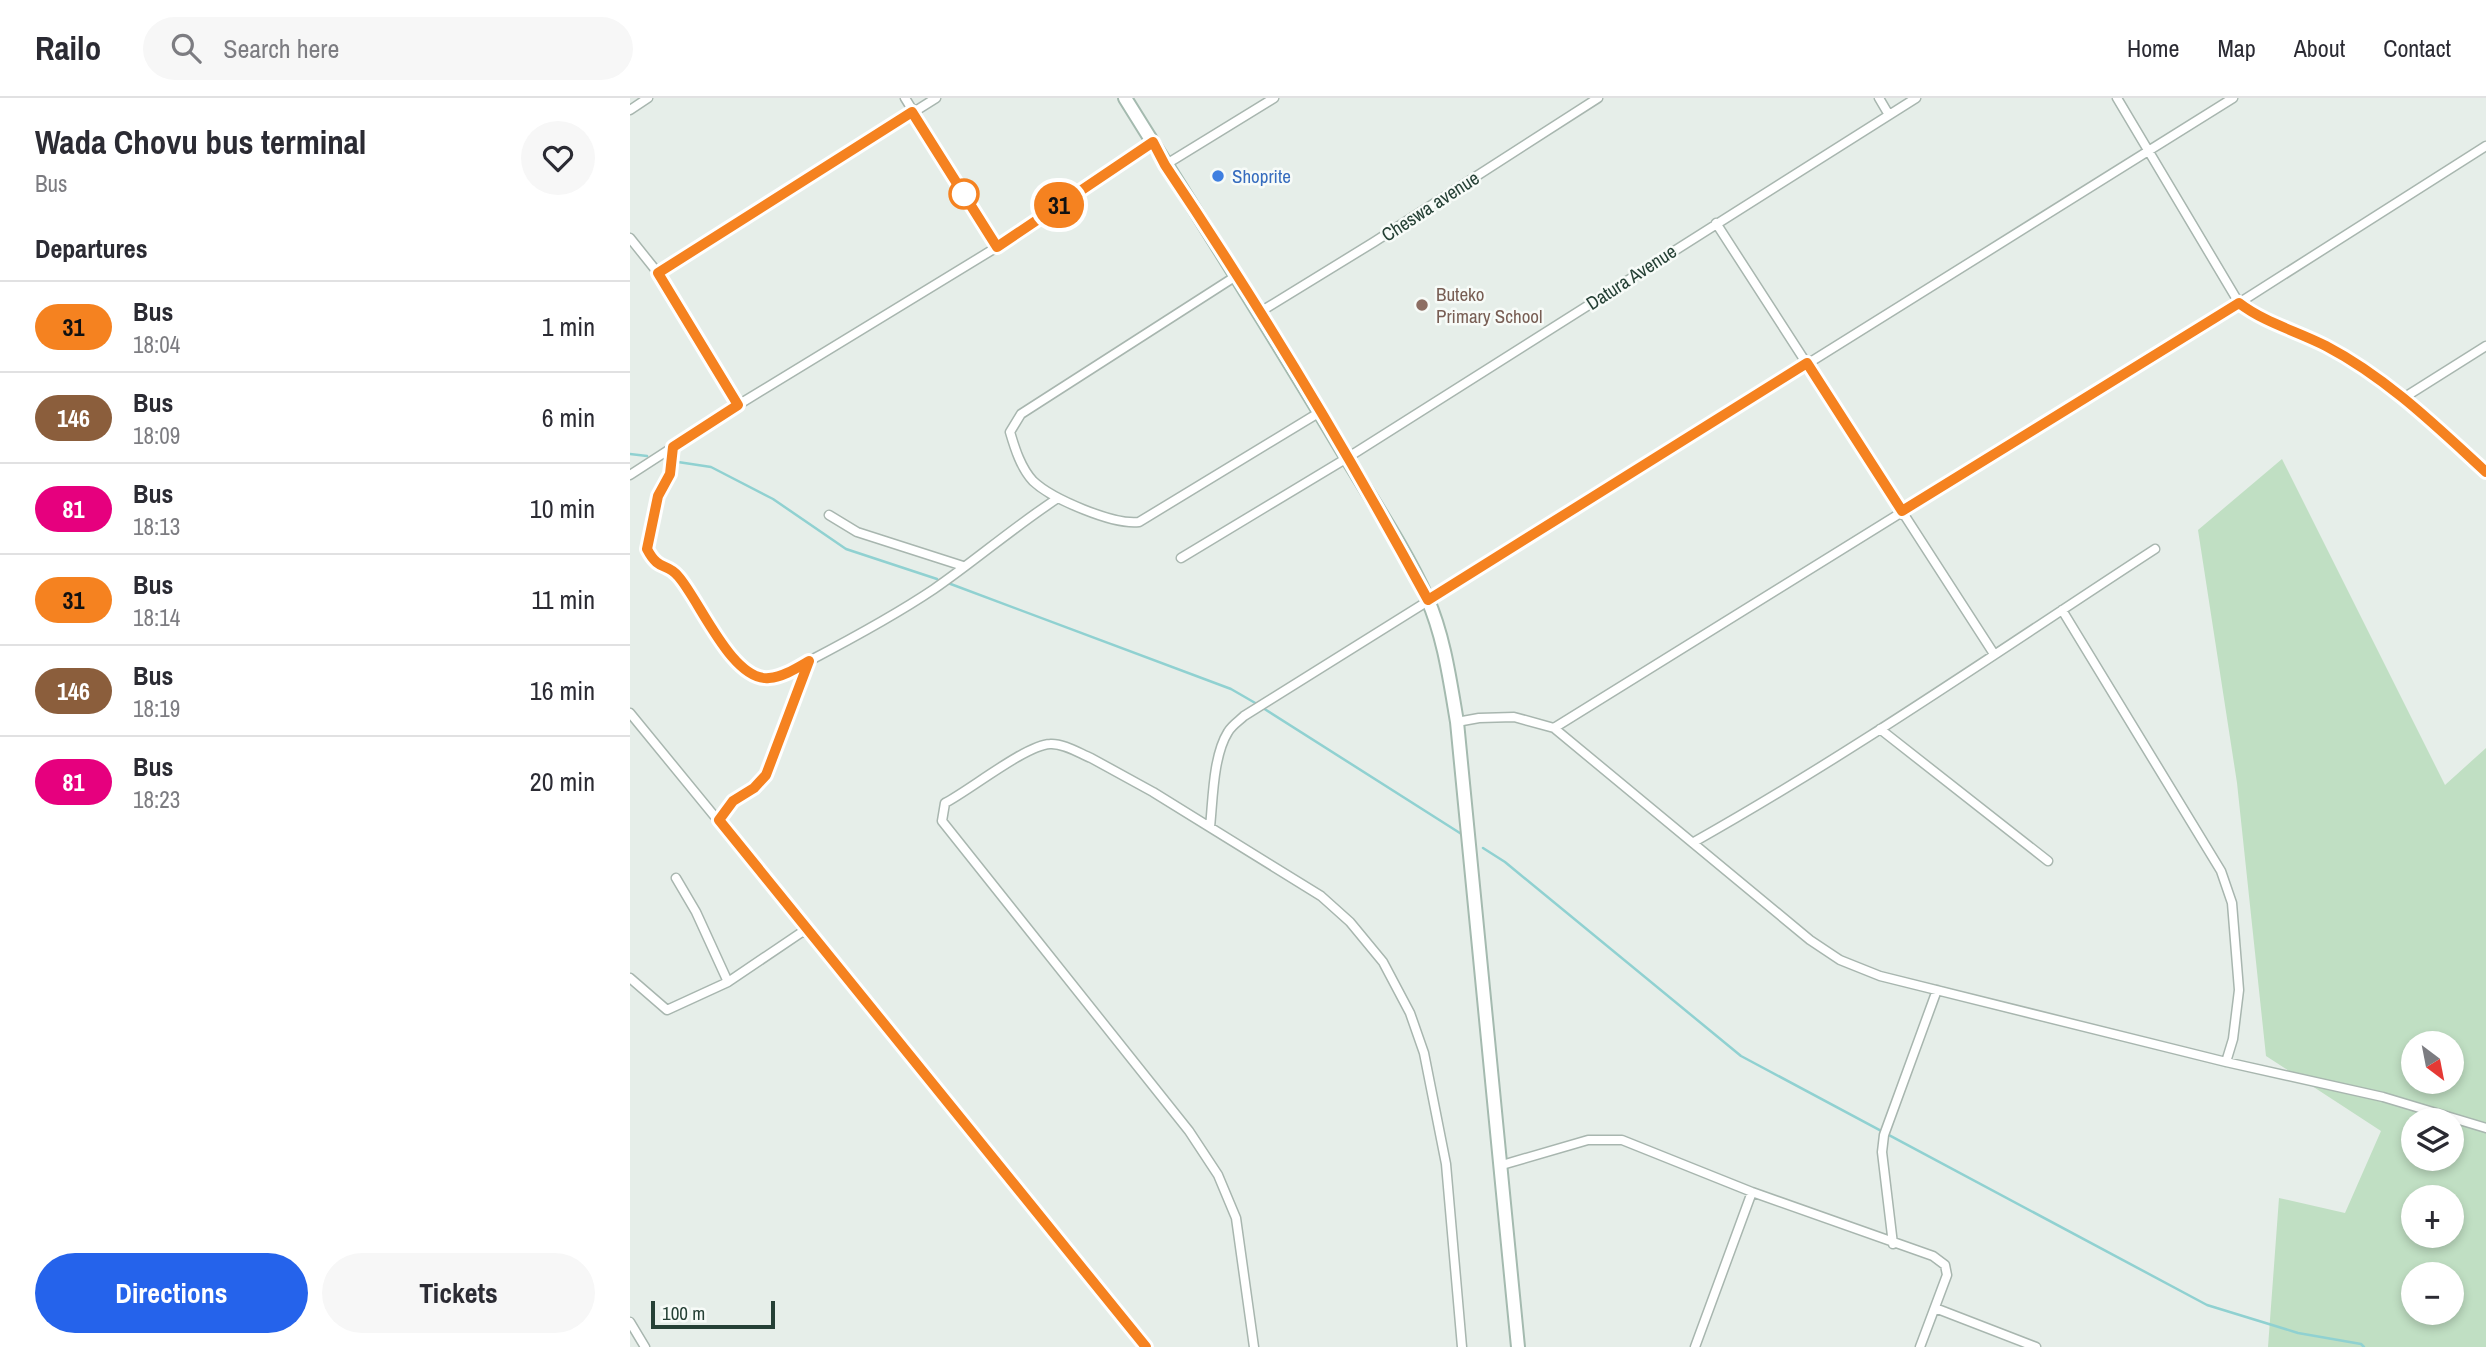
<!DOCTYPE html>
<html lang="en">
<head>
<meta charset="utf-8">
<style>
	:root { --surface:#fff; --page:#f7f7f7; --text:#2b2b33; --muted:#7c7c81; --line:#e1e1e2; --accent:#2563eb }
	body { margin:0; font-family:"Archivo Narrow",sans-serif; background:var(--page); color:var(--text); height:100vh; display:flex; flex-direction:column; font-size:26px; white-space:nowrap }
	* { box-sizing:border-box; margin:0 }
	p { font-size:23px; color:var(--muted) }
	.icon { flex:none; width:38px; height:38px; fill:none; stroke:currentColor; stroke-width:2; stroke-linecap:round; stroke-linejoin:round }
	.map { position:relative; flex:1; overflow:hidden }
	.side { display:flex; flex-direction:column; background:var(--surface); width:630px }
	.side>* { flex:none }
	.badge { padding:0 14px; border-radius:23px; font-size:24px; line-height:46px }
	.needle { width:46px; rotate:148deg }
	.controls { position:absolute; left:1771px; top:933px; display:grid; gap:14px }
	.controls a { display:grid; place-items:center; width:63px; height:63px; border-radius:50%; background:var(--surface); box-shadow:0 4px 10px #0003; font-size:35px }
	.scale { position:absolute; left:21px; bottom:18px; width:124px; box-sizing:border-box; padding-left:7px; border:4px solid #254035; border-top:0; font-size:19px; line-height:24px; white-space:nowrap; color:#254035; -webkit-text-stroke:5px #f7fbf8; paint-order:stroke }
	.map>.badge { position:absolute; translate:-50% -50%; box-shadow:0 0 0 4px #fff }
	h2 { padding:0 35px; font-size:26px; line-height:63px }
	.round { display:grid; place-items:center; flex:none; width:74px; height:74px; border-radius:37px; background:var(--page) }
	.summary { display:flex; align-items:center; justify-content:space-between; height:119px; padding:0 35px }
	h1 { font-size:33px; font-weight:700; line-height:52px }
	.cta { display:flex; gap:14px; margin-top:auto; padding:14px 35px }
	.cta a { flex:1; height:80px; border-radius:42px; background:var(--accent); color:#fff; font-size:28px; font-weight:700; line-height:80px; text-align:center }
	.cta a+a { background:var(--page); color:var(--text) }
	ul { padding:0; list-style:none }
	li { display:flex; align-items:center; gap:21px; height:91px; padding:0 35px; border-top:2px solid var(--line) }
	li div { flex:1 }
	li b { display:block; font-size:26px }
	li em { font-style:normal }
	li .badge { min-width:77px; font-weight:700; text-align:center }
	header { display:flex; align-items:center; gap:42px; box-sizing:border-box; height:98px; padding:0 35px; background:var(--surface); border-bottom:2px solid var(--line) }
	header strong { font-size:33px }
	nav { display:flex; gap:38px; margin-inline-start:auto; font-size:24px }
	.search { width:490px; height:63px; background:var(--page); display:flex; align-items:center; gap:18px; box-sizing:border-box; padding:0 24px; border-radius:38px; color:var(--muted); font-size:26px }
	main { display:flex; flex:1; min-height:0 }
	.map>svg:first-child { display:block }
</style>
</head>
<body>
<header>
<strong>Railo</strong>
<div class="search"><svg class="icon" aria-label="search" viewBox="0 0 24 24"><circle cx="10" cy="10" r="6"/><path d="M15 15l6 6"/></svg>Search here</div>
<nav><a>Home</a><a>Map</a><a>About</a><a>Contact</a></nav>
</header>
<main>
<section class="side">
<div class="summary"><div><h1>Wada Chovu bus terminal</h1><p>Bus</p></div><a class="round"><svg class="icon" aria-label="heart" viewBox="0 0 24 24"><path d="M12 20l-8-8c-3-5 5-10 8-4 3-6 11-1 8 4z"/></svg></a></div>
<h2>Departures</h2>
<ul>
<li><span class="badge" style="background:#f58220;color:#111">31</span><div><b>Bus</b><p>18:04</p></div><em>1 min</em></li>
<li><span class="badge" style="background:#8b5e3c;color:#fff">146</span><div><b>Bus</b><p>18:09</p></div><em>6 min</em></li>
<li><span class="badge" style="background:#e6007e;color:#fff">81</span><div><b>Bus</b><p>18:13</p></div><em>10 min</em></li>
<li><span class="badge" style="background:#f58220;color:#111">31</span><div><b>Bus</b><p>18:14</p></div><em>11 min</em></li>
<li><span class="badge" style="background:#8b5e3c;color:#fff">146</span><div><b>Bus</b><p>18:19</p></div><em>16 min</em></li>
<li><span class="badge" style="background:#e6007e;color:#fff">81</span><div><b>Bus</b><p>18:23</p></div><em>20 min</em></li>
</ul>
<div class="cta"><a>Directions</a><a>Tickets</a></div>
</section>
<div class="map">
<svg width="1856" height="1249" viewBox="0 0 1856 1249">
	<rect width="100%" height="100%" fill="#e6eee9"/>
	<!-- green -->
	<path fill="#c0dfc3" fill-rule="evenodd" d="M 1652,361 L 1815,687 L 1856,650 L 1856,1249 L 1638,1249 L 1649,1100 L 1715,1115 L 1751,1033 L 1636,958 L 1607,685 L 1568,432 ZM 1783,945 L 1822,945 L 1822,984 L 1783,984 ZM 1783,1022 L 1822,1022 L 1822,1060 L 1783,1060 ZM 1783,1099 L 1822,1099 L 1822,1138 L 1783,1138 ZM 1783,1176 L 1822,1176 L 1822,1214 L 1783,1214 Z"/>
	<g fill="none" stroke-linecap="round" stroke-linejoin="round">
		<!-- stream -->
		<path stroke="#90d1d1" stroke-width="2.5" d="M 0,356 L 17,358
			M 48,364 L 81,369 L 143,401 L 216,451 L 307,481
			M 318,485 L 601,591 L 627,606
			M 633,610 L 833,737
			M 853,750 L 875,764 L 1111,958 L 1577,1207 L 1668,1235 L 1731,1246 L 1734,1249"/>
		<!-- street casing -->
		<g stroke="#a8b6af" stroke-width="11">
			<path id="street" d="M 275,0 L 367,149
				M 1249,0 L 1259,17
				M 1487,0 L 1609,205 C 1635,225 1667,233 1696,248 C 1757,280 1806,328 1856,374
				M 0,12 L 18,0
				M 535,67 L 644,0
				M 1086,125 L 1364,556
				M 0,140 L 28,175 L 108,307
				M 28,175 L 306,0
				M 606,178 L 391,316 L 380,334 C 385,351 391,370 403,383 C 422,401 483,427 509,424 L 690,314
				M 630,214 L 744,144 L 968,0
				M 1775,299 L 1856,248
				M 43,349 L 40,376 L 28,398 L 17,451 C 28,474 43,468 57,490 C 74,517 98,569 130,579 C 147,584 165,570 179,563 C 221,541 264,518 304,491 C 346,462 385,428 428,400
				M 0,377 L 108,307 L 367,149 L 523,45
				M 199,417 L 227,434 L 333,468
				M 551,460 L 717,360 L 1286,0
				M 1432,512 L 1591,773 L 1602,805 L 1609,892 L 1603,941 L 1596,964
				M 0,615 L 398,1101 L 515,1249
				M 827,624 L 849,620 L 884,619 L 924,630 L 1180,842 L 1210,862 L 1250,878 L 1596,964 L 1753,999 L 1856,1030
				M 924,630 L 1609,205 L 1856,48
				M 1250,631 L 1418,763
				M 89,722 L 103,703 L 124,690 L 136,677 L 179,563
				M 580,729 C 583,701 583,658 598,634 C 602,627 609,623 614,618 L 1603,0
				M 1064,744 C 1222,655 1373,550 1525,451
				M 46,780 L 66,814 L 98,884
				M 0,880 L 37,912 L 98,884 L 172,834 L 181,836
				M 872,1067 L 958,1042 L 992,1042 L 1122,1094 L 1303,1158 L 1315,1167 L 1317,1177 L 1290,1249
				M 1263,1146 L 1252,1054 L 1254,1037 L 1307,892
				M 1305,1210 L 1406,1249
				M 0,1224 L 15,1249
				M 624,1249 L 606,1120 L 588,1077 L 559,1033 L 312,723 L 315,705 C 340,692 396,647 420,646 C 433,645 449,655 461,660 L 523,694 L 691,798 L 720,824 L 753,864 L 780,915 L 794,955 L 816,1066 L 832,1249
				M 1065,1249 L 1122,1094"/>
		</g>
		<!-- secondary casing -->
		<g stroke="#a4baaf" stroke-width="16">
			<path id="secondary" d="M 495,0 C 569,119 644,237 715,357 C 743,404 775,451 797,500 C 814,538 820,583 827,624 L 888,1249"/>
		</g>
		<!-- street -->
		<use href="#street" stroke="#fff" stroke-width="8"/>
		<!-- secondary -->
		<use href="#secondary" stroke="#fff" stroke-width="12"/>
	</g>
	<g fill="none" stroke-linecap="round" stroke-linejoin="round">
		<!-- line casing -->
		<g stroke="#fff" stroke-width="16">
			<path id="line" d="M 516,1249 L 89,722 L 103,703 L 124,690 L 136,677 L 179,563 C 167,570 153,579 139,580 C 102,584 69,501 48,478 C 36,464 29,474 17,451 L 28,398 L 40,376 L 43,349 L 108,307 L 28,175 L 282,14 L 367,149 L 523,44 L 535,67 C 629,207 717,353 798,502 L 1177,265 L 1272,413 L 1609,205 C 1635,225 1667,233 1696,248 C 1757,280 1806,328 1856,374"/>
		</g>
		<!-- line -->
		<use href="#line" stroke="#f58220" stroke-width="10"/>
	</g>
	<!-- markers -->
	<circle fill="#3f7fe0" stroke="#f7fbf8" stroke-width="2.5" cx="588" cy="78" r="7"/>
	<circle fill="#fff" stroke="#f58220" stroke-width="3.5" cx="334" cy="96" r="14"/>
	<circle fill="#8d6e63" stroke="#f7fbf8" stroke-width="2.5" cx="792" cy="207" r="7"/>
	<g text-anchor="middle" stroke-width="5" stroke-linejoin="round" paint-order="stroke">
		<!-- shop labels -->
		<g font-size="19" fill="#366cbe" stroke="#f7fbf8" text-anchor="start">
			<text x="602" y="85">Shoprite</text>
		</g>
		<!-- street labels -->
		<g font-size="19" fill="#254035" stroke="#f7fbf8">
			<text transform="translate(800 108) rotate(-33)" y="7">Cheswa avenue</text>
			<text transform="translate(1001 179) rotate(-33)" y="7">Datura Avenue</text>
		</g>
		<!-- education labels -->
		<g font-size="19" fill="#785e54" stroke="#f7fbf8" text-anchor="start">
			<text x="806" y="203">Buteko<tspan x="806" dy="22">Primary School</tspan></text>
		</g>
	</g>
</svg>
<div class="controls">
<a><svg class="needle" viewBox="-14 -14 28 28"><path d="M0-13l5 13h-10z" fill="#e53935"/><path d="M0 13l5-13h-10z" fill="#7c7c81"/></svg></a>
<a><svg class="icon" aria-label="layers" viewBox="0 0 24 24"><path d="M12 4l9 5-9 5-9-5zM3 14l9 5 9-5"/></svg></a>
<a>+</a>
<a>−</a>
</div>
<div class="scale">100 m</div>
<b class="badge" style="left:429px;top:107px;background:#f58220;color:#111">31</b>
</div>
</main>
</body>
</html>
